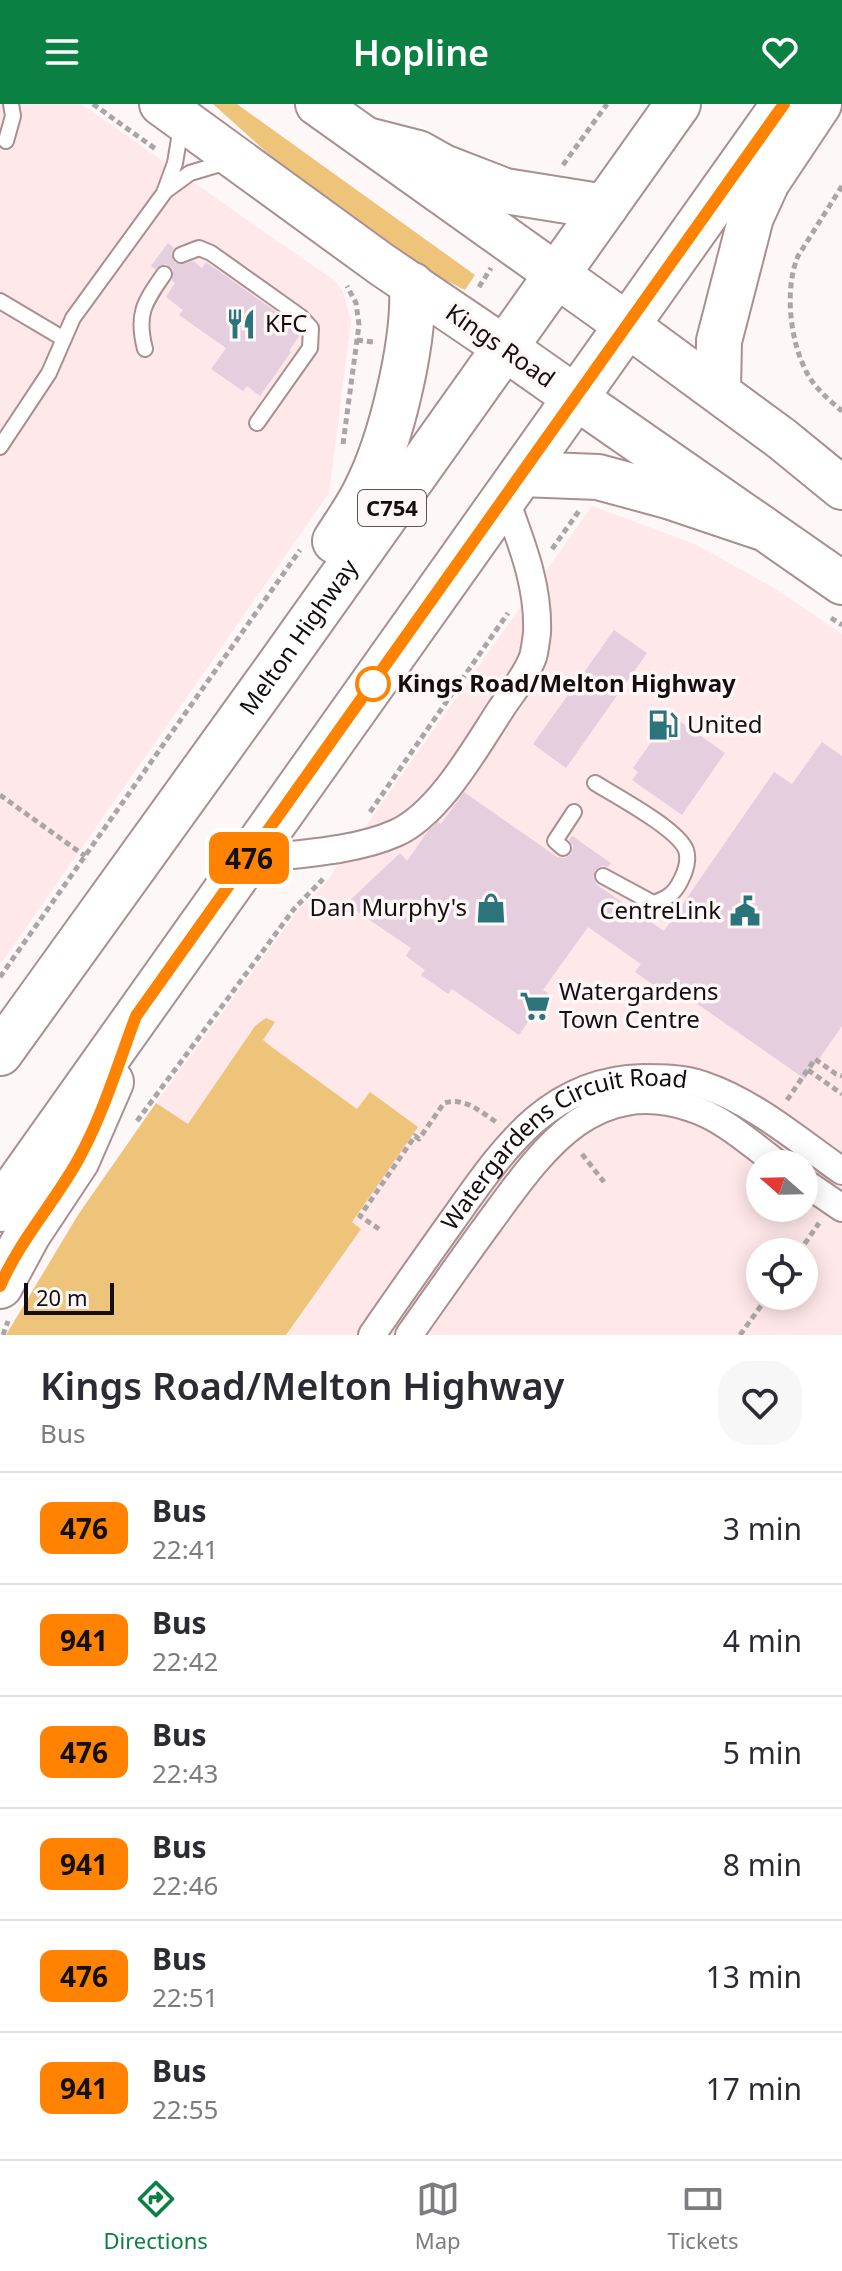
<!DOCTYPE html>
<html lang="en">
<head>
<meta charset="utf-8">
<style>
	:root { --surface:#fff; --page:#f7f7f7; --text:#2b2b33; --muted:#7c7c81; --line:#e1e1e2; --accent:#0b8043 }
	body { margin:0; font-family:"Noto Sans",sans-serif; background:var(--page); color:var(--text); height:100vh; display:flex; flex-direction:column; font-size:30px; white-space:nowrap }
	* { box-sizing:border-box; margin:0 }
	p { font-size:26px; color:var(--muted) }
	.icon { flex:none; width:44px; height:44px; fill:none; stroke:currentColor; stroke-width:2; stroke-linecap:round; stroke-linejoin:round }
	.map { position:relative; height:1231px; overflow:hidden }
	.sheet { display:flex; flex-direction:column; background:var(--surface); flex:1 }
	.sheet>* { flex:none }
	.badge { padding:0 16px; border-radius:12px; font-size:28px; line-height:52px }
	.needle { width:52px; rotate:290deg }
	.buttons { position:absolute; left:746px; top:1046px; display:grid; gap:16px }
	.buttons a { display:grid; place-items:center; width:72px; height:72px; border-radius:50%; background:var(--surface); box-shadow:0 4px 20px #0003; font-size:40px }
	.scale { position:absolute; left:24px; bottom:20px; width:90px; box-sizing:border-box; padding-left:8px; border:4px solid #160d0e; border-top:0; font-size:22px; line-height:28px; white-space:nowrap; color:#160d0e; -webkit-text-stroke:6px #fdf7f7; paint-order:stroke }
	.map>.badge { position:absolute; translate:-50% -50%; box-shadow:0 0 0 4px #fff }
	.round { display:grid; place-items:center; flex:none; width:84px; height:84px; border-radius:32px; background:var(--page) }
	.overview { display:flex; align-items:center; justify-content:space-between; height:136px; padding:0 40px }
	h1 { font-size:38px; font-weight:600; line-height:60px }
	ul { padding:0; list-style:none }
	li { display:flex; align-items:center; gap:24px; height:112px; padding:0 40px; border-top:2px solid var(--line) }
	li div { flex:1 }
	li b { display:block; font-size:30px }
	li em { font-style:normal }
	li .badge { min-width:88px; font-weight:700; text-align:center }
	header { display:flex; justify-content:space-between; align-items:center; height:104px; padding:0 40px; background:var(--accent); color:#fff; font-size:36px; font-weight:600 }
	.tabs { display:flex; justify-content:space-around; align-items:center; height:112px; border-top:2px solid var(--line); background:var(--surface); font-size:22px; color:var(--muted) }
	.tabs a { display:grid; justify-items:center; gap:4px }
	.tabs .on { color:var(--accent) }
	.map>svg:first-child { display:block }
</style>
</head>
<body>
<header><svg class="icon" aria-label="menu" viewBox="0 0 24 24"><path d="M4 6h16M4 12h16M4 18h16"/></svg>Hopline<svg class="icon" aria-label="heart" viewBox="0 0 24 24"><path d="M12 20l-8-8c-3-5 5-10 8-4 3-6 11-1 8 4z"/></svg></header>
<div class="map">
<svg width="842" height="1231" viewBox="0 0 842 1231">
	<rect width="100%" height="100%" fill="#fdf7f7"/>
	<!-- built -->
	<path fill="#ffe8e9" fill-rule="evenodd" d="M 0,0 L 81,0 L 335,177 L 343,188 L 351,217 L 329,389 L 0,861 Z
		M 592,402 L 697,441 L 774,484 L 842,530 L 842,1231 L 6,1231 L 78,1111 L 156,999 L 299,805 L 324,781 ZM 760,1060 L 804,1060 L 804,1104 L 760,1104 ZM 760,1148 L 804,1148 L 804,1192 L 760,1192 Z"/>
	<!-- green -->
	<path fill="#eec47b" d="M 213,0 L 237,0 L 475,171 L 465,186 L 417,162 L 283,63 Z
		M 266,914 L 275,918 L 263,936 L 273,944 L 357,1005 L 370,988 L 418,1023 L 352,1118 L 361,1125 L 286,1231 L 6,1231 L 78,1111 L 156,999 L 188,1020 L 255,922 Z"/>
	<!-- building -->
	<path fill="#e5cedd" d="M 168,139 L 174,144 L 171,150 L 175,159 L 184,160 L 193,157 L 202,164 L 206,158 L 278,209 L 276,211 L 301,229 L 289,247 L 291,248 L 260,292 L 247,282 L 243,287 L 211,265 L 226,244 L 179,211 L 183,206 L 166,193 L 175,179 L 172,177 L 173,165 L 166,160 L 155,165 L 151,162 Z
		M 614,526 L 647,549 L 566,664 L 533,640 Z
		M 675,614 L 725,649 L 682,711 L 632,676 L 638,668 L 633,664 L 665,619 L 669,623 Z
		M 822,638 L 842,652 L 842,922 L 805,975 L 673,883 L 668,891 L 635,868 L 641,860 L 588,823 L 543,886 L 548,889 L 519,931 L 452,885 L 448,890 L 421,871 L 425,866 L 406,852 L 411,844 L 346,800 L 400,749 L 407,757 L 428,727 L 438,718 L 441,720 L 464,688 L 557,753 L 565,754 L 571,750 L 573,742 L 569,736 L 572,732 L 611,759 L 608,763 L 602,762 L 595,767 L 593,773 L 597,781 L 664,827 L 774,668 L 792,680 Z"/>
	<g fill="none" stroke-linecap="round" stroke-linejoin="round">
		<!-- lane casing -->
		<g stroke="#a98f91" stroke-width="18">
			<path id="lane" d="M 6,37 L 13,12 L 11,0
				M 164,88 L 190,69 L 227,58
				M 181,151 L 199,144 L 211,149 L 301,213 L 311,224 L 310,244 L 257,319
				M 0,197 L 64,235
				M 145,245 C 136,210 144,199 164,170
				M 0,343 L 49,269 L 73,214 L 164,89 L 175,59 L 181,23
				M 595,679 C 616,692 678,725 686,746 C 689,755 686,767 681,776 C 675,789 667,795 653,799 L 603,772
				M 563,744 L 555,737 L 574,708"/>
		</g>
		<!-- street casing -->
		<g stroke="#a98f91" stroke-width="30">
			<g id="street">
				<path d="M 247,756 C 293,750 354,748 396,729 C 439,710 476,643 501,605 C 512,588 526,572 533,553 C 535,546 536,536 537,529 C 539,481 521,438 505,394"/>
				<path d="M 804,1078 L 842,1104"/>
				<path id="s1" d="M 372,1231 C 398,1193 425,1155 452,1117 C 502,1047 547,976 643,974 C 662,974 684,974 703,981 C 754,998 799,1037 842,1067"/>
				<path d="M 409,1231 C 436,1193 463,1154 491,1116 C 541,1048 592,971 691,1004 C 723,1014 751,1040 778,1060"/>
			</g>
		</g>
		<!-- primary casing -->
		<g stroke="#a98f91" stroke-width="46">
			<path id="primary" d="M 161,0 L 381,160 L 505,244
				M 317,0 L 557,171
				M 627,221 L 782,335 L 842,384
				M 576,294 L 842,479"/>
		</g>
		<!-- highway casing -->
		<g stroke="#a98f91" stroke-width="48">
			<g id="highway">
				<path d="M 371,37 L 418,49 L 443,63 L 505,87 L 605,103"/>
				<path d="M 557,171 L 627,221"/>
				<path d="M 505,244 L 576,294"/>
				<path d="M 718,286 L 719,237 L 751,113 L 767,78 L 819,0"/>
				<path d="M 522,370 L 598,373 L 668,392 L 760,423"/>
				<path d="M 335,437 C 345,421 356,406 364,390 C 391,339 415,238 412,181"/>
				<path id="s2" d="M 0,949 L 278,563 L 678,0"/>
				<path d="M 0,1105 L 784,0"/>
				<path d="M 0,1182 L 28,1130 L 77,1056 L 111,978"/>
			</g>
		</g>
		<!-- path -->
		<path stroke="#aca5a5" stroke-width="5" stroke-dasharray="6 4" stroke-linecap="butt" d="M 93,0 L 157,46
			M 563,61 L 607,0
			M 842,82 L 798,152 C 784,186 790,237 807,269 C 815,284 829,296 842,307
			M 479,183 L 491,164
			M 357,236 L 373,238
			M 343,340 L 359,221 L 356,199 L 347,182
			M 552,445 L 579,407
			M 831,514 L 842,521
			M 0,691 L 85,752
			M 370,708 L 508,509
			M 0,873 L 300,446
			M 808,966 L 842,990
			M 787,996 L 815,955 L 836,970 L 842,972
			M 137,1017 L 294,805 L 323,775
			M 582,1050 L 604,1078
			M 379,1125 L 360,1112 L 415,1032 L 419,1035 L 444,999 C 464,993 480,1007 496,1018
			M 799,1148 L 819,1119
			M 3,1231 L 8,1217
			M 740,1231 L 768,1192"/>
		<!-- lane -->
		<use href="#lane" stroke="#fff" stroke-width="14"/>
		<!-- street -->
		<use href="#street" stroke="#fff" stroke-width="26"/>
		<!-- primary -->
		<use href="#primary" stroke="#fff" stroke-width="42"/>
		<!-- highway -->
		<use href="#highway" stroke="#fff" stroke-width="44"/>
	</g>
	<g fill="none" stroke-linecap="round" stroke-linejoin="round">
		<!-- line casing -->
		<g stroke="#fff" stroke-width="18">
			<path id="line" d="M 0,1182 C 20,1136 54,1099 78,1056 C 103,1011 118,960 136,912 L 784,0"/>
		</g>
		<!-- line -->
		<use href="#line" stroke="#ff8200" stroke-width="12"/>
	</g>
	<!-- icons -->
	<defs>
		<g id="restaurant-bare" transform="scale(2.4)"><path d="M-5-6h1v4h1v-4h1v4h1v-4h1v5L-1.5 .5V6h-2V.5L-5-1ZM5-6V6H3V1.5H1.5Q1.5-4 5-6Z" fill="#2b747b" stroke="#fdf7f7" stroke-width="2.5" paint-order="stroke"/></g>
		<g id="fuel-bare" transform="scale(2.4)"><path d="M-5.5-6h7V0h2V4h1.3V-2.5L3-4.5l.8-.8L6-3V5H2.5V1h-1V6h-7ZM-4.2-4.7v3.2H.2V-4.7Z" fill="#2b747b" stroke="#fdf7f7" stroke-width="2.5" paint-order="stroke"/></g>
		<g id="shop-bare" transform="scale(2.4)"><path d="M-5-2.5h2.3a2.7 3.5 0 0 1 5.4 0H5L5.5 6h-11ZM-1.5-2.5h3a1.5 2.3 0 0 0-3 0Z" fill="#2b747b" stroke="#fdf7f7" stroke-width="2.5" paint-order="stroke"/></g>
		<g id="civic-bare" transform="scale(2.4)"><path d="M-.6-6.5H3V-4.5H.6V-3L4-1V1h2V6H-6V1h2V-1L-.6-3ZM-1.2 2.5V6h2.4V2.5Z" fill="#2b747b" stroke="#fdf7f7" stroke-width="2.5" paint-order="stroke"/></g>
		<g id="supermarket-bare" transform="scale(2.4)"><path d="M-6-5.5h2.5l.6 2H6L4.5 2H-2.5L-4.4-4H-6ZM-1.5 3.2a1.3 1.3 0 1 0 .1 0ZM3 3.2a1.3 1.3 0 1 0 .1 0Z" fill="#2b747b" stroke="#fdf7f7" stroke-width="2.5" paint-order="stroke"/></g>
	</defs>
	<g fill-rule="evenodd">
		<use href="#restaurant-bare" x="241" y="220"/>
		<use href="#fuel-bare" x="663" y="621"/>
		<use href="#shop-bare" x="491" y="804"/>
		<use href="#civic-bare" x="745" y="807"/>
		<use href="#supermarket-bare" x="535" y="902"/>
	</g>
	<!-- markers -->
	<circle fill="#fff" stroke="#ff8200" stroke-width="4" cx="373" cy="580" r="16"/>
	<g text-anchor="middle" stroke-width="7" stroke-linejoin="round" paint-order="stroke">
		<!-- shield labels -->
		<rect fill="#fdf7f7" stroke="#5b5354" stroke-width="2" x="358" y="386" width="68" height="36" rx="6"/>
		<g font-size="22" font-weight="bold" fill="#160d0e">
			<text x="392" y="412">C754</text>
		</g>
		<!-- poi labels -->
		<g font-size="24" fill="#160d0e" stroke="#fdf7f7" text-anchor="start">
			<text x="265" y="228">KFC</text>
			<text x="687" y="629">United</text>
			<text x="467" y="812" text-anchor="end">Dan Murphy's</text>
			<text x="721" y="815" text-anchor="end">CentreLink</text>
			<text x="559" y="896">Watergardens<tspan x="559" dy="28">Town Centre</tspan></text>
		</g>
		<!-- street labels -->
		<g font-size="24" fill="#160d0e" stroke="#fdf7f7">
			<text transform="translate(500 242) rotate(35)" y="8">Kings Road</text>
			<text dy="8" stroke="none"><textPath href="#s2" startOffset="512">Melton Highway</textPath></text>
			<text dy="8" stroke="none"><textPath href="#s1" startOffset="282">Watergardens Circuit Road</textPath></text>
		</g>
		<!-- stop labels -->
		<g font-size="24" font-weight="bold" fill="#160d0e" stroke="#fdf7f7" text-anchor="start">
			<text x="397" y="588">Kings Road/Melton Highway</text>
		</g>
	</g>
</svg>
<div class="buttons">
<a><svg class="needle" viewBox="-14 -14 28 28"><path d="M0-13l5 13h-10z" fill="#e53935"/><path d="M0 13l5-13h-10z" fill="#7c7c81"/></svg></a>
<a><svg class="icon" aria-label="locate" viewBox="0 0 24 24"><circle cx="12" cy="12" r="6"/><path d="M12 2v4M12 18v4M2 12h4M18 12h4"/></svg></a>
</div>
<div class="scale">20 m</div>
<b class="badge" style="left:249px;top:754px;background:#ff8200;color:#111">476</b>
</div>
<section class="sheet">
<div class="overview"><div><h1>Kings Road/Melton Highway</h1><p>Bus</p></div><a class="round"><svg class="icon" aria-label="heart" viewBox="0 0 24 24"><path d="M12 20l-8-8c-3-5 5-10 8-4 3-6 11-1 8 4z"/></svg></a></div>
<ul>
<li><span class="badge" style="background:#ff8200;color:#111">476</span><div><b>Bus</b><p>22:41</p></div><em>3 min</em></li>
<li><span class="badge" style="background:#ff8200;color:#111">941</span><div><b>Bus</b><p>22:42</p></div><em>4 min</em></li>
<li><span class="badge" style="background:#ff8200;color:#111">476</span><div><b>Bus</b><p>22:43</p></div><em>5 min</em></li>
<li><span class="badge" style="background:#ff8200;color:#111">941</span><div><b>Bus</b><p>22:46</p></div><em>8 min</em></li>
<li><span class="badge" style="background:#ff8200;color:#111">476</span><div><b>Bus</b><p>22:51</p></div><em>13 min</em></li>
<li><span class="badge" style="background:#ff8200;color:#111">941</span><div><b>Bus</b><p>22:55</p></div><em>17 min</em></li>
</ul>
</section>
<nav class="tabs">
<a class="on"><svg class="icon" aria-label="directions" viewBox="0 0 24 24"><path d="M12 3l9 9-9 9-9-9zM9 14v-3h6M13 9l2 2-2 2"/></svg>Directions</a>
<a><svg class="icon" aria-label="map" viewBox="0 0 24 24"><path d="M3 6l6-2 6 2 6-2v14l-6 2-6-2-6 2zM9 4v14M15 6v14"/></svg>Map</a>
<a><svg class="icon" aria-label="tickets" viewBox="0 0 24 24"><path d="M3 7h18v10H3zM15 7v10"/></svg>Tickets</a>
</nav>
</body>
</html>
